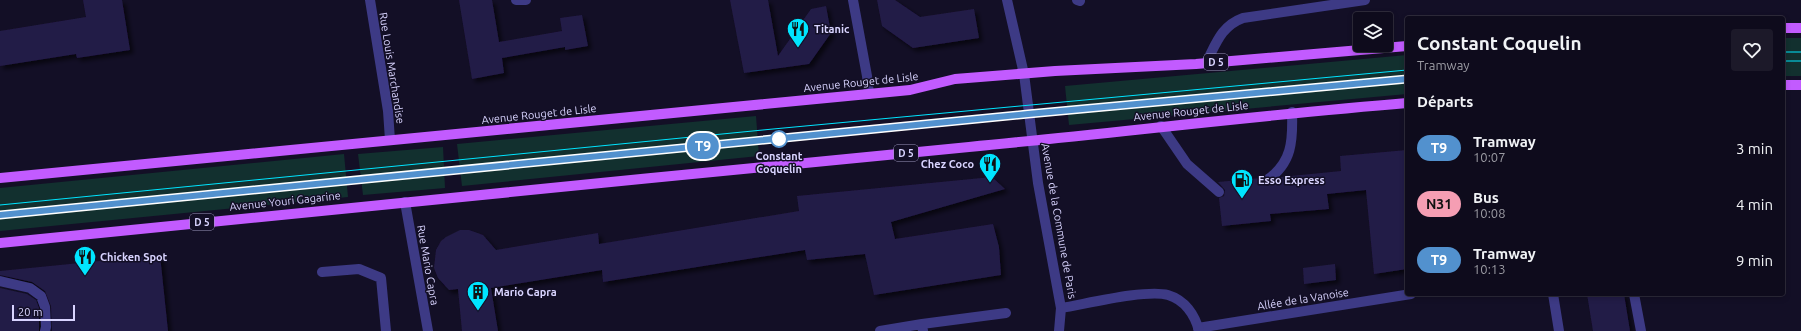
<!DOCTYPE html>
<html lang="fr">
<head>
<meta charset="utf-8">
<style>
	:root { --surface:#0e0b1c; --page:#1c1929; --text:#f1f3f6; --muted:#9b9ba3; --line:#2e2b3b }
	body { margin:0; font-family:Ubuntu,sans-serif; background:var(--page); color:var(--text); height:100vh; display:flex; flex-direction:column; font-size:15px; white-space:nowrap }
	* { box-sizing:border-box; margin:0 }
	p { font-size:13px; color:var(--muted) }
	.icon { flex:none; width:22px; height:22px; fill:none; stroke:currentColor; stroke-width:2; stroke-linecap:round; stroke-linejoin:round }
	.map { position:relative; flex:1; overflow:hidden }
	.panel { position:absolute; left:1405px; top:16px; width:380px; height:280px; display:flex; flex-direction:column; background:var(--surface); border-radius:4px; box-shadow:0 2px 6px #0003,0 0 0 1px var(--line) }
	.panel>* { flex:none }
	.badge { padding:0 8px; border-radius:13px; font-size:14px; line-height:26px }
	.fabs { position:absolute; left:1353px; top:12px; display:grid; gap:8px }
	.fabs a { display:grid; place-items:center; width:40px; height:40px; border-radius:4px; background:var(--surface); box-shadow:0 2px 6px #0003,0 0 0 1px var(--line); font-size:20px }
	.scale { position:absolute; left:12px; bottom:10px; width:63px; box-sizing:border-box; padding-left:4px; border:2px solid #d9d4ff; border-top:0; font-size:11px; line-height:14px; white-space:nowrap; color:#d9d4ff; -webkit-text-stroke:3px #130f26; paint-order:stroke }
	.map>.badge { position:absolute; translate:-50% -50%; box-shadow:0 0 0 2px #fff }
	h2 { padding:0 12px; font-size:15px; line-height:36px }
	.round { display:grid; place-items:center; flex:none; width:42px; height:42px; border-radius:4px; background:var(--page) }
	.head { display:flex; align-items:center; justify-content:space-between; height:68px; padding:0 12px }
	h1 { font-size:19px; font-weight:600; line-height:30px }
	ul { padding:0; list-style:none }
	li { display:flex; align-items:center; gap:12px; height:56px; padding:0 12px }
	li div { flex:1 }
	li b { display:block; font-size:15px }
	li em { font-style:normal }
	li .badge { min-width:44px; font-weight:700; text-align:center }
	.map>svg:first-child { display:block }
</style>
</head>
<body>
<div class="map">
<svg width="1801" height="331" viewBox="0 0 1801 331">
	<defs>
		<filter id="shadow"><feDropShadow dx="3.5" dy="3.5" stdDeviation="2" flood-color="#0009"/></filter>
	</defs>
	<rect width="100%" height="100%" fill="#130f26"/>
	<!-- grass -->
	<path fill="#12302f" d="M 1783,38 L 1801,38 L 1801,76 L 1783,76 Z
		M 1407,55 L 1407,94 L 1069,125 L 1065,86 Z
		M 756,116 L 759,156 L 462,186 L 457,144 Z
		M 443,147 L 445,188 L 363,195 L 358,154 Z
		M 344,154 L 348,197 L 0,231 L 0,188 Z"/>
	<!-- building -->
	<path fill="#241b47" filter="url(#shadow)" d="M 83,0 L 122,0 L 130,50 L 77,58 L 76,54 L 0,66 L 0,31 L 86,17 Z
		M 459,0 L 492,0 L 499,42 L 562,31 L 560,18 L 582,15 L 588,46 L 565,50 L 565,47 L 502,58 L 504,73 L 472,79 Z
		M 730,0 L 768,0 L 778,56 L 811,9 L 826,6 L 831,33 L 809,64 L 744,73 Z
		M 877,0 L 895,0 L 920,17 L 974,9 L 979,38 L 913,48 L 882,26 Z
		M 1407,150 L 1407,269 L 1374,274 L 1366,190 L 1327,194 L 1329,209 L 1270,214 L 1271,221 L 1222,226 L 1219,198 L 1224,196 L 1225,190 L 1218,182 L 1261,178 L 1262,184 L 1268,186 L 1281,177 L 1341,171 L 1340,156 Z
		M 992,177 L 1005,189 L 891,222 L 895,239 L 993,224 L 999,247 L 1001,275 L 874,295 L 865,254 L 807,260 L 805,250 L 603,282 L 602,270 L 491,288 L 498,331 L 462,331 L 458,289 L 449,290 L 438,278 L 434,268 L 436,250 L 441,241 L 446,237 L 460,230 L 469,230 L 483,235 L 496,250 L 598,233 L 599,244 L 799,211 L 797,196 Z
		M 160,255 L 168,331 L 52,331 L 51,306 L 45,291 L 32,282 L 0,275 L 0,271 Z
		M 1335,264 L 1336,280 L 1304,284 L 1303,268 Z
		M 0,288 L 27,294 L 36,300 L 39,308 L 39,331 L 0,331 Z
		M 1587,294 L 1624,294 L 1630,331 L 1593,331 Z"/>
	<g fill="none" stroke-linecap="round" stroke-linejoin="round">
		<!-- service -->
		<path stroke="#3d3a85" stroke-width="10" d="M 516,0 L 526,0
			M 1077,0 L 1080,1
			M 1161,126 L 1187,164 L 1219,192
			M 1267,180 C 1292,163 1293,141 1292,112
			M 322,272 L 359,269 L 381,278 L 386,331
			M 0,281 L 30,288 L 41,296 L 45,307 L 46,327 L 45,331
			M 1553,294 L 1559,331
			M 1634,294 L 1641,331
			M 1198,328 L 1411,294
			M 880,331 L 922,324
			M 923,331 L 922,324 L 1006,313"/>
		<!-- minor -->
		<path stroke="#3d3a85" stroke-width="10" d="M 370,0 L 388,111 L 390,140
			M 853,0 L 867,76 L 869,94
			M 1007,0 L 1024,74 L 1038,183 L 1061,308 L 1059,331
			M 1206,63 C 1216,44 1221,26 1243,18 L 1365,0
			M 405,202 L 428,331
			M 1061,308 C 1086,304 1146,289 1168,295 C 1185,300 1195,315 1199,331"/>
		<!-- primary -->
		<path stroke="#c25bff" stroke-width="10" d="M 1783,28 L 1801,28
			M 1783,85 L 1801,85
			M 0,178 L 910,90 L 955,79 L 1055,71 L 1196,64 L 1407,46
			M 0,243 C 323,209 646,179 969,147 C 1115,133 1261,115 1407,103"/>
		<!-- tram -->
		<path stroke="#00e5ff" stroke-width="1" d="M 1783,52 L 1801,52
			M 1783,61 L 1801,61
			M 0,205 L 773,129 L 1407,70
			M 0,215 L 1028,114 L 1407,79"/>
	</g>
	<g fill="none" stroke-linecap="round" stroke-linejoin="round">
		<!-- line casing -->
		<g stroke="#fff" stroke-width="9">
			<path id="line" d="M 0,215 L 1028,114 L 1407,79"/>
		</g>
		<!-- line -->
		<use href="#line" stroke="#5291ce" stroke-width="6"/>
	</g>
	<!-- icons -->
	<defs>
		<g id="restaurant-pin" transform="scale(1.15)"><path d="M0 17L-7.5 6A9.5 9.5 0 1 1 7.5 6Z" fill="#00e5ff" stroke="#130f26"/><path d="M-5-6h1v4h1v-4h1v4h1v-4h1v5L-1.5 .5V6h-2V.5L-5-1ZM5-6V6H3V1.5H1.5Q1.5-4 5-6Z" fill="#111"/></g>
		<g id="fuel-pin" transform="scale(1.15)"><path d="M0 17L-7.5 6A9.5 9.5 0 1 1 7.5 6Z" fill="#00e5ff" stroke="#130f26"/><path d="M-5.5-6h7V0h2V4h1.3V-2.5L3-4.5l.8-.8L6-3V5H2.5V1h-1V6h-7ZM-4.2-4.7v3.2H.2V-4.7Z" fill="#111"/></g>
		<g id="building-pin" transform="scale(1.15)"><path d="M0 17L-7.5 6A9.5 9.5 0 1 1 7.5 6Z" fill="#00e5ff" stroke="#130f26"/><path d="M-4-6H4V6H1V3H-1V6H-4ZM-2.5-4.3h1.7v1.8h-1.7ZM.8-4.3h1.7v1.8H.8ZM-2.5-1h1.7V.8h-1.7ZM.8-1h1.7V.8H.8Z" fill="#111"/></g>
	</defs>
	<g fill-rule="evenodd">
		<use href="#restaurant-pin" x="798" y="29"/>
		<use href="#restaurant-pin" x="990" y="164"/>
		<use href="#fuel-pin" x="1242" y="180"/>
		<use href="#restaurant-pin" x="85" y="257"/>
		<use href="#building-pin" x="478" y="292"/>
	</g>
	<!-- markers -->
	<circle fill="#fff" stroke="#5291ce" stroke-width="2" cx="779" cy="139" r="8"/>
	<g text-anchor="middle" stroke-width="3" stroke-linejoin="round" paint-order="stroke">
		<!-- shield labels -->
		<g fill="#130f26" stroke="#9e99be" stroke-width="1">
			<rect x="1204" y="54" width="24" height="16" rx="3"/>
			<rect x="894" y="145" width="24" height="16" rx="3"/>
			<rect x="190" y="214" width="24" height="16" rx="3"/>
		</g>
		<g font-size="10" font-weight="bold" fill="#d9d4ff">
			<text x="1216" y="66">D 5</text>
			<text x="906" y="157">D 5</text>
			<text x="202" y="226">D 5</text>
		</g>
		<!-- poi labels -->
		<g font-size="11" font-weight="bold" fill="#d9d4ff" stroke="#130f26" text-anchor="start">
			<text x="814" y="33">Titanic</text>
			<text x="974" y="168" text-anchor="end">Chez Coco</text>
			<text x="1258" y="184">Esso Express</text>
			<text x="100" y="261">Chicken Spot</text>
			<text x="494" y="296">Mario Capra</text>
		</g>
		<!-- street labels -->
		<g font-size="11" fill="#d9d4ff" stroke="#130f26">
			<text transform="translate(392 68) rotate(81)" y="4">Rue Louis Marchandise</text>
			<text transform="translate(861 82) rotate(-6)" y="4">Avenue Rouget de Lisle</text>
			<text transform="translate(1191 111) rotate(-6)" y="4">Avenue Rouget de Lisle</text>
			<text transform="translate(539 114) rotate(-6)" y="4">Avenue Rouget de Lisle</text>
			<text transform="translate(285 201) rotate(-6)" y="4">Avenue Youri Gagarine</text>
			<text transform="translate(1059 221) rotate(80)" y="4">Avenue de la Commune de Paris</text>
			<text transform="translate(428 265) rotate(80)" y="4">Rue Mario Capra</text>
			<text transform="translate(1303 299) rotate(-9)" y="4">Allée de la Vanoise</text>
		</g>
		<!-- stop labels -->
		<g font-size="11" font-weight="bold" fill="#d9d4ff" stroke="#130f26">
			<text x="779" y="160">Constant<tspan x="779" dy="13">Coquelin</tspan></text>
		</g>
	</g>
</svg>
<div class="fabs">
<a><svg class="icon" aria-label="layers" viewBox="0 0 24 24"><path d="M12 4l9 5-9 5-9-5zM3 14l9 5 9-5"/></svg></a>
</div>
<div class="scale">20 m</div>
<b class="badge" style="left:703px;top:146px;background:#5291ce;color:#fff">T9</b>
<section class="panel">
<div class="head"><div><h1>Constant Coquelin</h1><p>Tramway</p></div><a class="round"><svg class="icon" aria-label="heart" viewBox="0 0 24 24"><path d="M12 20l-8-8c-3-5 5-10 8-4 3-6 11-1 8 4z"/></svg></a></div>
<h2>Départs</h2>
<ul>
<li><span class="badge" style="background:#5291ce;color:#fff">T9</span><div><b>Tramway</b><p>10:07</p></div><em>3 min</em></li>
<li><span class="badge" style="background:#f59eb3;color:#111">N31</span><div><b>Bus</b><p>10:08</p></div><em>4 min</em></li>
<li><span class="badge" style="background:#5291ce;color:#fff">T9</span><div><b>Tramway</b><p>10:13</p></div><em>9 min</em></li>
</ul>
</section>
</div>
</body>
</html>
